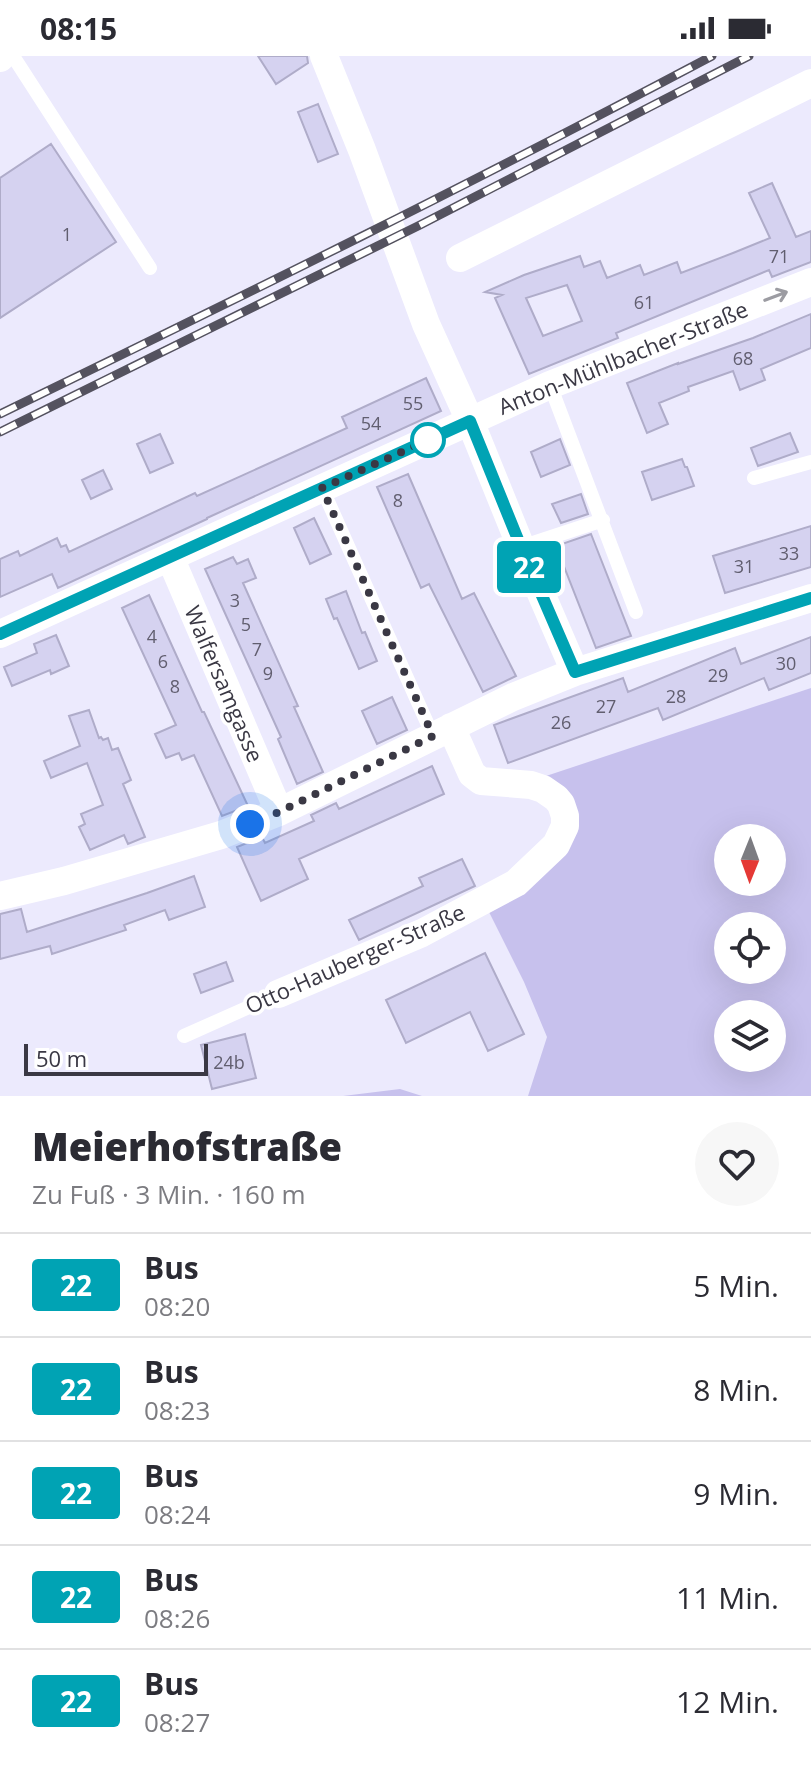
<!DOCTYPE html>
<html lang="de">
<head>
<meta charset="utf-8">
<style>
	:root { --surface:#fff; --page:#f7f7f7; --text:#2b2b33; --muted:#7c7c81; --line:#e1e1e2 }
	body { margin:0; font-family:"Open Sans",sans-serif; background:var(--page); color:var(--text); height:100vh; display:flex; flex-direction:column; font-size:30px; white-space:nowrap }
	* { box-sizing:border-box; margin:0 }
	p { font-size:26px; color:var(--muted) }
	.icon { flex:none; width:44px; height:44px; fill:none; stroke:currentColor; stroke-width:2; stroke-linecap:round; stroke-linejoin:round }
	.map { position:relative; height:1040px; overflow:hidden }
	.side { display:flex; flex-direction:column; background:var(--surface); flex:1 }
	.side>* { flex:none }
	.badge { padding:0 16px; border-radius:6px; font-size:28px; line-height:52px }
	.needle { width:52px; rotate:181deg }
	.tools { position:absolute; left:714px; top:768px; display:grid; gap:16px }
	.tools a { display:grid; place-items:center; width:72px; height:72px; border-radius:50%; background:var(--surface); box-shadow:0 8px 32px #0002; font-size:40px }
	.scale { position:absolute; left:24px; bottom:20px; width:184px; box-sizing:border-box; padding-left:8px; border:4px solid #3a3844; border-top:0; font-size:22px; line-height:28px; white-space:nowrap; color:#3a3844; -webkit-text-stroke:6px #fff; paint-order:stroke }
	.you { position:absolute; width:40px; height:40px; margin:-20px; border:6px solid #fff; border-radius:50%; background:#1a73e8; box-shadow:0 0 0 12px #1a73e833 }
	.map>.badge { position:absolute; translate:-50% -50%; box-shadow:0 0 0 4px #fff }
	.round { display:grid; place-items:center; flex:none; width:84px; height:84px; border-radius:42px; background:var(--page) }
	.head { display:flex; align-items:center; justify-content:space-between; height:136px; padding:0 32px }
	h1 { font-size:38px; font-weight:800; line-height:60px }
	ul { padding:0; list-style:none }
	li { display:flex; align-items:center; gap:24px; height:104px; padding:0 32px; border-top:2px solid var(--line) }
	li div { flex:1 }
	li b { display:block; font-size:30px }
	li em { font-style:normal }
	li .badge { min-width:88px; font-weight:700; text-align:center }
	.status { display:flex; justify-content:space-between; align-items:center; height:56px; padding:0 40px; background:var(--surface); direction:ltr }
	.status svg { height:22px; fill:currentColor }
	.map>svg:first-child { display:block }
</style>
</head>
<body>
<div class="status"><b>08:15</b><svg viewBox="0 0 49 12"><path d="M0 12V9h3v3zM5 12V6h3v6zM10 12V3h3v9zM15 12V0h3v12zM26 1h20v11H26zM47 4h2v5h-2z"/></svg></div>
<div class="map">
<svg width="811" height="1040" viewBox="0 0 811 1040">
	<rect width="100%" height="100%" fill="#eceafd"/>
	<!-- green -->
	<path fill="#c7c1ed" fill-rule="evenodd" d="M 811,632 L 811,1040 L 528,1040 L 547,981 L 524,926 L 486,850 L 565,784 L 543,721 ZM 728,782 L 772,782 L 772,826 L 728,826 ZM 728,870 L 772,870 L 772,914 L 728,914 ZM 728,958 L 772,958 L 772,1002 L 728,1002 Z
		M 400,1033 L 422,1040 L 343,1040 Z"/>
	<!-- building -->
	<path fill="#d5d2f0" stroke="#afacc9" stroke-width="2" fill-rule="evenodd" d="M 258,0 L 307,0 L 308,7 L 276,28 Z
		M 318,48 L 338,98 L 318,106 L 298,56 Z
		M 51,88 L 116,186 L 0,262 L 0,122 Z
		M 772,127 L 796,181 L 811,175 L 811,206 L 772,221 L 769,214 L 616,277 L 618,282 L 529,318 L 495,242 L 502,239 L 485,236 L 524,219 L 580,200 L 584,211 L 600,205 L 607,222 L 640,209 L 644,219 L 677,206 L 681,217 L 733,197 L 770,182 L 749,137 ZM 567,229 L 582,265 L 543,280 L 526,242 Z
		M 811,258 L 811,292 L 761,313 L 765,324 L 740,334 L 733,315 L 688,331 L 689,335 L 659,347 L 668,368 L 647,377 L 627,327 L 678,307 L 678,308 L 753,282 Z
		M 426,322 L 441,355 L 207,462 L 207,463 L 58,532 L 52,518 L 0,541 L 0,503 L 18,495 L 20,500 L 57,482 L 61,491 L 66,489 L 69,496 L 195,437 L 197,440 L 347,372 L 342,361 Z
		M 790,377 L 798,396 L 758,410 L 751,392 Z
		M 160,378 L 173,407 L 150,417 L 137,388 Z
		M 560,383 L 570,409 L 541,421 L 531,396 Z
		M 682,403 L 685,411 L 687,411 L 694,430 L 652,444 L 642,416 Z
		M 103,414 L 112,433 L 91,443 L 82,424 Z
		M 408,418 L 462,543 L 474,537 L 516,620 L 483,636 L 429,528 L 421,532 L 377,431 Z
		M 581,438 L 588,458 L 561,467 L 552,448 Z
		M 314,462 L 331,498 L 310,508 L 294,472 Z
		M 811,470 L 811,511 L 725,537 L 713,500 Z
		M 591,478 L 631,580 L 596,592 L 556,490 Z
		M 233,501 L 237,508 L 248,503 L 256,522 L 243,527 L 298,650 L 294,651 L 323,716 L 297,728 L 278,683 L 281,681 L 205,513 Z
		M 346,535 L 362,577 L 365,576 L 377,605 L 359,613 L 337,562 L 334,563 L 326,543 Z
		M 149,539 L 202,656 L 204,656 L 248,750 L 222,760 L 194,699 L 182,704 L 179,697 L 166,702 L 155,678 L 176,669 L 122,552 Z
		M 56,579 L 69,610 L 51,618 L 50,614 L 12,630 L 4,611 L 37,597 L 34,588 Z
		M 811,581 L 811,617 L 769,634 L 764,622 L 663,664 L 658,652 L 508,707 L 494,669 L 623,622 L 628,636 L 735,592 L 741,608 Z
		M 392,641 L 407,674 L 377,688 L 362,655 Z
		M 89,654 L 99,682 L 101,681 L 103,684 L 108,682 L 112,694 L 118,692 L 131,724 L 123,728 L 145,781 L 128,788 L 124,779 L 90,794 L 79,771 L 85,768 L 81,758 L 103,749 L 87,707 L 51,722 L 44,705 L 80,690 L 69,660 Z
		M 432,710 L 444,738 L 299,803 L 308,823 L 261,845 L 237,791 L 262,781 L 265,787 L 314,765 L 311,759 L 336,747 L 339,753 Z
		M 462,803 L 475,830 L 359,884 L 349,864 L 423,830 L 419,822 Z
		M 194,820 L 205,851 L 169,864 L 165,854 L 124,869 L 126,874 L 52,898 L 50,890 L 0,903 L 0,858 L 21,853 L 27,876 L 147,837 Z
		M 485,897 L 524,978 L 488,995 L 470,956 L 406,987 L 386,944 Z
		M 226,906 L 233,925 L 201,937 L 194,918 Z
		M 245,978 L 256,1022 L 212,1033 L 201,989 Z"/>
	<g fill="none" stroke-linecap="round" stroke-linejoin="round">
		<!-- lane -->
		<path stroke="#fff" stroke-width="14" d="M 13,0 L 150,212
			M 550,329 L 636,556
			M 754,422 L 811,406
			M 322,432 L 433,680
			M 521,491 L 603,464
			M 184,980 L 278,938"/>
		<!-- street -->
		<path stroke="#fff" stroke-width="28" d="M 324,0 L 362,94 L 426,268 L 470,365 L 521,491 L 575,616
			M 0,2 L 2,0
			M 460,202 L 811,27
			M 170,501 L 279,756
			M 0,578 L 550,329 L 811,226
			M 0,840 L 64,825 L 221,779 L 279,756 L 513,641 L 575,616 L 811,542
			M 278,938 L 422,877 L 516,827 L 556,789 L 565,770 L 565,760 L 561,748 L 556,742 L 543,733 L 531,729 L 481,725 L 472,718 L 451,671"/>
		<!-- rail casing -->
		<g stroke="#54525f" stroke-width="9">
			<path id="rail" d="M 0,358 C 239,242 477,125 712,0
				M 0,376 L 420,169 L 749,0"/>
		</g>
		<!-- rail -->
		<use href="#rail" stroke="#fff" stroke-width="6" stroke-dasharray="18" stroke-linecap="butt"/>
	</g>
	<!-- one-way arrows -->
	<defs><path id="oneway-shaft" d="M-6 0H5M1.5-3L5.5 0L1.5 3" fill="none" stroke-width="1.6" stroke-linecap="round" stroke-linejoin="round" transform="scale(2)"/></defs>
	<use stroke="#9c9ca2" href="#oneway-shaft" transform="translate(776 240) rotate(-21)"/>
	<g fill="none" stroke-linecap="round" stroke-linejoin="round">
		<!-- line casing -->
		<g stroke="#fff" stroke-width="18">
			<path id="line" d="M 0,578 L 470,365 L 521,491 L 575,616 L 811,542"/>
		</g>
		<!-- line -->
		<use href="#line" stroke="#00a3b4" stroke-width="12"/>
		<!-- walk -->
		<path stroke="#3a3844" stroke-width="8" stroke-dasharray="0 14.4" d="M 250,768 L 279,756 L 433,680 L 322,432 L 428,384"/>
	</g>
	<!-- markers -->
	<circle fill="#fff" stroke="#00a3b4" stroke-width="4" cx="428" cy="384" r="16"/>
	<g text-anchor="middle" stroke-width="7" stroke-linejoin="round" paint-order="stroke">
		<!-- number labels -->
		<g font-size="18" fill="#615e6f">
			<text x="67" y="185">1</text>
			<text x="779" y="207">71</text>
			<text x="644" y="253">61</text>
			<text x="743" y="309">68</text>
			<text x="413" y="354">55</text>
			<text x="371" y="374">54</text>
			<text x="398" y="451">8</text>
			<text x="789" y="504">33</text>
			<text x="744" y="517">31</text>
			<text x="235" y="551">3</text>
			<text x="246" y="575">5</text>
			<text x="152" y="587">4</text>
			<text x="257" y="600">7</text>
			<text x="163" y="612">6</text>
			<text x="786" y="614">30</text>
			<text x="268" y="624">9</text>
			<text x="718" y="626">29</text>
			<text x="175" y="637">8</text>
			<text x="676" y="647">28</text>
			<text x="606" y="657">27</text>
			<text x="561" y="673">26</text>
			<text x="229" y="1013">24b</text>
		</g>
		<!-- street labels -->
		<g font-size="22" fill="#3a3844" stroke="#fff">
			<text transform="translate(623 302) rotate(-22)" y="8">Anton-Mühlbacher-Straße</text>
			<text transform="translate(224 628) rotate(67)" y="8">Walfersamgasse</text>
			<text transform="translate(355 903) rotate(-24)" y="8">Otto-Hauberger-Straße</text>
		</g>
	</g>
</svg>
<div class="tools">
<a><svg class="needle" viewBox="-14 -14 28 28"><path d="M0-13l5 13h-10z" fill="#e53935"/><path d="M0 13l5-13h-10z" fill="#7c7c81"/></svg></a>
<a><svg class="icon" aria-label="locate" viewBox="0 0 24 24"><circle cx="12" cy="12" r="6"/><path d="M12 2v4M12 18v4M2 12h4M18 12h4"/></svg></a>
<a><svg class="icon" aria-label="layers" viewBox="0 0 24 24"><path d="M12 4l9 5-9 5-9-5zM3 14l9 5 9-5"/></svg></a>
</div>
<div class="scale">50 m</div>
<div class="you" style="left:250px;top:768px"></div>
<b class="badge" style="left:529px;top:511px;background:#00a3b4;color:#fff">22</b>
</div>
<section class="side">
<div class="head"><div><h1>Meierhofstraße</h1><p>Zu Fuß · 3 Min. · 160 m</p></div><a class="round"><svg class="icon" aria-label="heart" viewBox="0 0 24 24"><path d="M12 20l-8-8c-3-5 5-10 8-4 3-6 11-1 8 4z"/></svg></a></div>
<ul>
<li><span class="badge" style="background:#00a3b4;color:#fff">22</span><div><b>Bus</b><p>08:20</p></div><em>5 Min.</em></li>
<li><span class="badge" style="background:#00a3b4;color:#fff">22</span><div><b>Bus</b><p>08:23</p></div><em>8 Min.</em></li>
<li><span class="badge" style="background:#00a3b4;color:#fff">22</span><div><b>Bus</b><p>08:24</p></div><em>9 Min.</em></li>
<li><span class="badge" style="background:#00a3b4;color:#fff">22</span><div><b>Bus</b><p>08:26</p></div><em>11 Min.</em></li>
<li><span class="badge" style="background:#00a3b4;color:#fff">22</span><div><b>Bus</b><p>08:27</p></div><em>12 Min.</em></li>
</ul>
</section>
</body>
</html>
